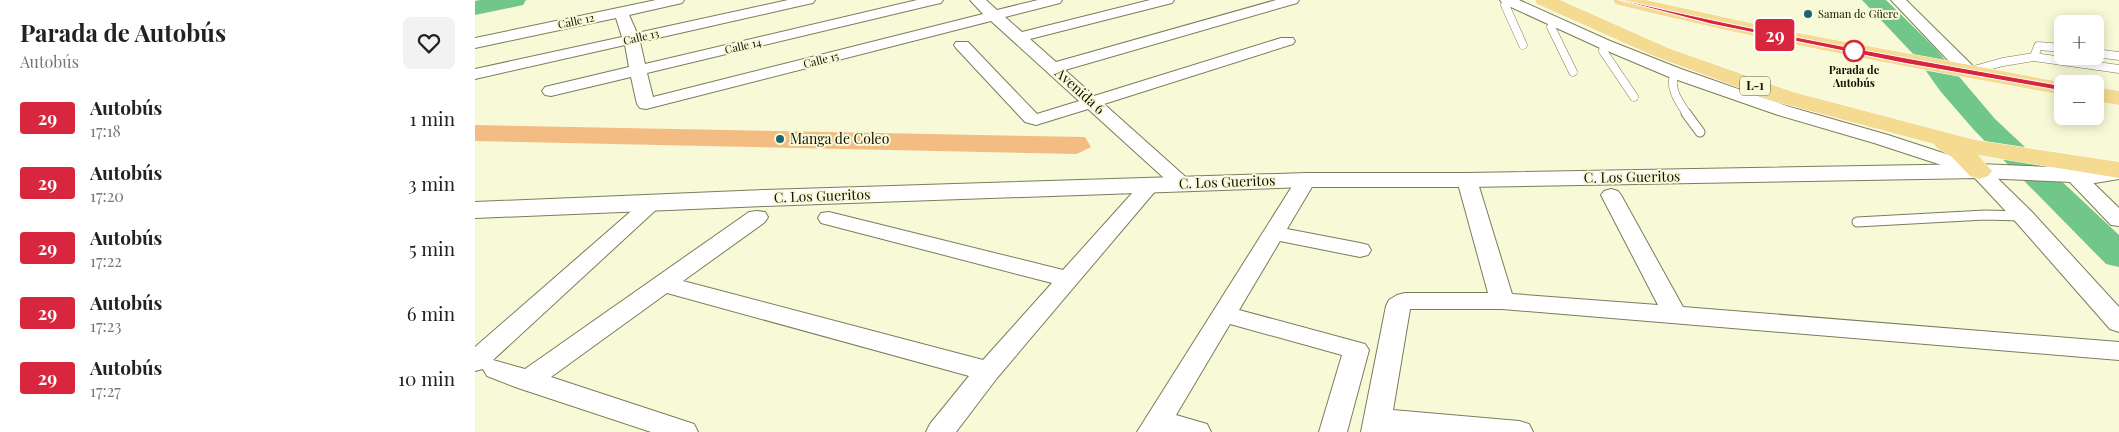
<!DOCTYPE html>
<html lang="es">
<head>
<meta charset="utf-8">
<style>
	:root { --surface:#fff; --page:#f2f2f2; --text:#222; --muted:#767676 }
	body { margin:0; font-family:"Playfair Display",serif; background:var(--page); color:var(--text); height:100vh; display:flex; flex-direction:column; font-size:19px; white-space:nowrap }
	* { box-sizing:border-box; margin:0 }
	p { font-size:16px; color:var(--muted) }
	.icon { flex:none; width:28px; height:28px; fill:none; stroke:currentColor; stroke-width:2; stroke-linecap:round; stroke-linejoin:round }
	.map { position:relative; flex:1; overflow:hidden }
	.details { display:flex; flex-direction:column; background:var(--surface); width:475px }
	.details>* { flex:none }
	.badge { padding:0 10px; border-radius:4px; font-size:18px; line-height:32px }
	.controls { position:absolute; left:1579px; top:15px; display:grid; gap:10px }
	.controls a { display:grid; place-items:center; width:50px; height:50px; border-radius:8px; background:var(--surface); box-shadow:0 2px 12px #0003; font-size:25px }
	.map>.badge { position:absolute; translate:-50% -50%; box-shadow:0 0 0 2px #fff }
	.round { display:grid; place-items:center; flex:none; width:52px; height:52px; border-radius:8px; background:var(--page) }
	.summary { display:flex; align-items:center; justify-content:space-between; height:85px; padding:0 20px }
	h1 { font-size:24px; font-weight:700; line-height:38px }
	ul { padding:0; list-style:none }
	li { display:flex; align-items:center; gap:15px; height:65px; padding:0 20px }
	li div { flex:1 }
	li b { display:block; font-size:19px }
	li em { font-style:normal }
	li .badge { min-width:55px; font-weight:700; text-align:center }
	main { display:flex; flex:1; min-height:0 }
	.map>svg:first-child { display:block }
</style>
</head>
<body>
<main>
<section class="details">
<div class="summary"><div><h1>Parada de Autobús</h1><p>Autobús</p></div><a class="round"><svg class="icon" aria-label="heart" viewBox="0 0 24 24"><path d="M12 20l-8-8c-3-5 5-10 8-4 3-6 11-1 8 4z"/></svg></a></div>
<ul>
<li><span class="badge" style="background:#d7263d;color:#fff">29</span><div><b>Autobús</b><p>17:18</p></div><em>1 min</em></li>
<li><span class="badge" style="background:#d7263d;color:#fff">29</span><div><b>Autobús</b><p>17:20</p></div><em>3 min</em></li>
<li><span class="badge" style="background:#d7263d;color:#fff">29</span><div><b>Autobús</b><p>17:22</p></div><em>5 min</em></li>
<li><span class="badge" style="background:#d7263d;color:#fff">29</span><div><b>Autobús</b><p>17:23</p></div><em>6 min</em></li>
<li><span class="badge" style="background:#d7263d;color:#fff">29</span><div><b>Autobús</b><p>17:27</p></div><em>10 min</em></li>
</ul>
</section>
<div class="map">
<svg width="1644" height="432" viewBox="0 0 1644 432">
	<rect width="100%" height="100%" fill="#f8f9d6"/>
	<!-- green -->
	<path fill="#f3bc83" d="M 0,125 L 610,137 L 616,147 L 602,154 L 0,141 Z"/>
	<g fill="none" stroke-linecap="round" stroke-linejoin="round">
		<!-- river -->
		<path fill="#71c689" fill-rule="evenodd" d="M 5,0 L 51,0 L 48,5 L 0,15 L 0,1 Z
			M 1387,0 L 1411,0 L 1459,47 L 1520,119 L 1644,235 L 1644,267 L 1631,264 L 1500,131 L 1466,92 L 1441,57 Z"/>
		<!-- service-far1 casing -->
		<g stroke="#7b7c5c" stroke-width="9">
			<path id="service-far1" d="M 1034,1 L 1030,5 L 1048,45
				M 1079,21 L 1076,27 L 1098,72
				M 1129,44 L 1128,51 L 1159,97
				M 1620,53 L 1644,56
				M 1559,57 L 1563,46 L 1588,48
				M 1495,71 L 1528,62 L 1559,57 L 1644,69
				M 1200,73 C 1193,87 1204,102 1212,114"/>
		</g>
		<!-- service casing -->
		<g stroke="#7b7c5c" stroke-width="11">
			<path id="service" d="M 1211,113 L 1225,132
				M 1382,222 L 1510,215 L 1547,216"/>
		</g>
		<!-- minor casing -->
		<g stroke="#7b7c5c" stroke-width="2">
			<path id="minor" d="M 181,0 L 209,0 L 207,3 L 154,15 L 162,33 L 313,0 L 340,0 L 338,3 L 333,4 L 165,42 L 170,64 L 442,0 L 468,0 L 466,3 L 461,4 L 172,73 L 178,97 L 508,14 L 495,0 L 511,0 L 522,10 L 563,0 L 587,0 L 585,3 L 530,17 L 547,32 L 675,0 L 699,0 L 697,3 L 555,39 L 581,62 L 801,0 L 824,0 L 822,3 L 590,70 L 619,96 L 806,38 L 818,38 L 820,41 L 818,44 L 629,104 L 714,180 L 717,184 L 714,188 L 707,190 L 700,188 L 613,109 L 561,125 L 550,122 L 481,48 L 479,45 L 481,42 L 493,42 L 562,114 L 604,101 L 516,21 L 171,109 L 165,108 L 162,104 L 156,77 L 76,96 L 70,95 L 67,91 L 70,87 L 154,67 L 150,45 L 0,79 L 0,69 L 147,37 L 141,18 L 0,48 L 0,38 Z
				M 1025,0 L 1044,0 L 1135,41 L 1206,69 L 1315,107 L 1413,135 L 1511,167 L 1556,211 L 1644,307 L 1644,332 L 1635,329 L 1540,221 L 1497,175 L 1399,143 L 1303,115 L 1194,77 L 1123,47 L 1027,3 Z
				M 1416,0 L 1431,0 L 1500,68 L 1502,72 L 1500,76 L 1488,76 Z
				M 1600,170 L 1607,172 L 1644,208 L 1644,226 L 1636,225 L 1593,180 L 1590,176 L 1593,172 Z
				M 831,174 L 838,176 L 841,180 L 812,229 L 885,243 L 893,245 L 896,250 L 893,255 L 885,257 L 805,241 L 764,310 L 890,344 L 894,350 L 872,432 L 844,432 L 867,355 L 755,324 L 701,415 L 732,424 L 736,432 L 662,432 L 821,180 L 824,176 Z
				M 992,174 L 999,176 L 1002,180 L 1037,294 L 1183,305 L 1126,195 L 1129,191 L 1136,189 L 1143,191 L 1146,195 L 1208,307 L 1644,342 L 1644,360 L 1027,309 L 935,309 L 918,410 L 1044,421 L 1054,424 L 1058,432 L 886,432 L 911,306 L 914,300 L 922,295 L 930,293 L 1013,293 L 982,180 L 985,176 Z
				M 675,179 L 682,181 L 685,185 L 682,189 L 522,378 L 481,432 L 451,432 L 455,424 L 494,376 L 192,293 L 76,377 L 219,424 L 223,432 L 176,432 L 43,388 L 12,376 L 8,369 L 0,371 L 0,347 L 170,199 L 177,197 L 184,199 L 187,203 L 184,207 L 18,360 L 50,369 L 274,212 L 282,211 L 290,212 L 293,217 L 290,222 L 208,281 L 508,360 L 577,283 L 346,223 L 343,218 L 346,213 L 354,212 L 588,270 L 668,181 Z"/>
		</g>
		<!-- tertiary casing -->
		<g stroke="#7b7c5c" stroke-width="2">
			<path id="tertiary" d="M 1504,164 L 1620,169 L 1644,165 L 1644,179 L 1620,183 L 1504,178 L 992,187 L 831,187 L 290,206 L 0,218 L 0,202 L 290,190 L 831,173 L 992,173 Z"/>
		</g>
		<!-- primary casing -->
		<g stroke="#fff" stroke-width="1">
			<path id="primary" d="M 1060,0 L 1085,0 L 1193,48 L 1318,92 L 1500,140 L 1644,162 L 1644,178 L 1503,155 L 1517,171 L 1513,176 L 1504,179 L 1495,176 L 1477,157 L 1462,148 L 1459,144 L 1302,102 L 1179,56 L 1062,4 Z
				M 1138,0 L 1171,0 L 1312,31 L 1596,84 L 1588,84 L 1588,95 C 1438,68 1288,41 1140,4 Z
				M 1620,87 L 1644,91 L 1644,105 L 1620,101 Z"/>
		</g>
		<!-- service-far1 -->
		<use href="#service-far1" stroke="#fff" stroke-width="8"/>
		<!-- service -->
		<use href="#service" stroke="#fff" stroke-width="9"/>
		<!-- minor -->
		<use href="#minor" fill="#fff" fill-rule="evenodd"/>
		<!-- tertiary -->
		<use href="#tertiary" fill="#fff" fill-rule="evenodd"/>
		<!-- primary -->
		<use href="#primary" fill="#f5da92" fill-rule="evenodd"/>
	</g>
	<!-- line -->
	<path fill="#d7263d" stroke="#fff" d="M 1144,0 L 1147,0 C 1293,34 1440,60 1588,86 L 1591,88 L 1588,91 L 1428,63 L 1236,24 Z"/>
	<!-- markers -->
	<g fill="#1e6574" stroke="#f8f9d6" stroke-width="2">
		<circle cx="1333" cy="14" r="5"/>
		<circle cx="305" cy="139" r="5"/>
	</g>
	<circle fill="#fff" stroke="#d7263d" stroke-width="2.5" cx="1379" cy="51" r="10"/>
	<g text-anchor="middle" stroke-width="4" stroke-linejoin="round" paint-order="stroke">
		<!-- far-poi labels -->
		<g font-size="11" fill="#101005" stroke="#f8f9d6" text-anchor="start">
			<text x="1343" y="18">Saman de Güere</text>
		</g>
		<!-- far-street labels -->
		<g font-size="11" fill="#101005" stroke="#f8f9d6">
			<text transform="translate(101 21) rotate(-12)" y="4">Calle 12</text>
			<text transform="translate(166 37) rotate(-13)" y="4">Calle 13</text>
			<text transform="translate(268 46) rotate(-13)" y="4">Calle 14</text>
			<text transform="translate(346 60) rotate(-14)" y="4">Calle 15</text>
		</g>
		<!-- far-stop labels -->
		<g font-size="11" font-weight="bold" fill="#101005" stroke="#f8f9d6">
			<text x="1379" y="74">Parada de<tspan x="1379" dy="13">Autobús</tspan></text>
		</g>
		<!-- shield labels -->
		<rect fill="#f8f9d6" stroke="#565644" stroke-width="1" x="1265" y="76.5" width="30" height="19" rx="4"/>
		<g font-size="12" font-weight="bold" fill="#101005">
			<text x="1280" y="90">L-1</text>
		</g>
		<!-- street labels -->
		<g font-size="14" fill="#101005" stroke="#f8f9d6">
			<text transform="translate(605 91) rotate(42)" y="5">Avenida 6</text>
			<text transform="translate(1157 177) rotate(-1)" y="5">C. Los Gueritos</text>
			<text transform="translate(752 182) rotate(-2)" y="5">C. Los Gueritos</text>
			<text transform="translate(347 196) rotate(-2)" y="5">C. Los Gueritos</text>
		</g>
		<!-- poi labels -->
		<g font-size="14" fill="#101005" stroke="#f8f9d6" text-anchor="start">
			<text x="315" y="144">Manga de Coleo</text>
		</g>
	</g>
</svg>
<div class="controls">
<a>+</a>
<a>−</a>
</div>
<b class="badge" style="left:1300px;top:35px;background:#d7263d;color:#fff">29</b>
</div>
</main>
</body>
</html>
